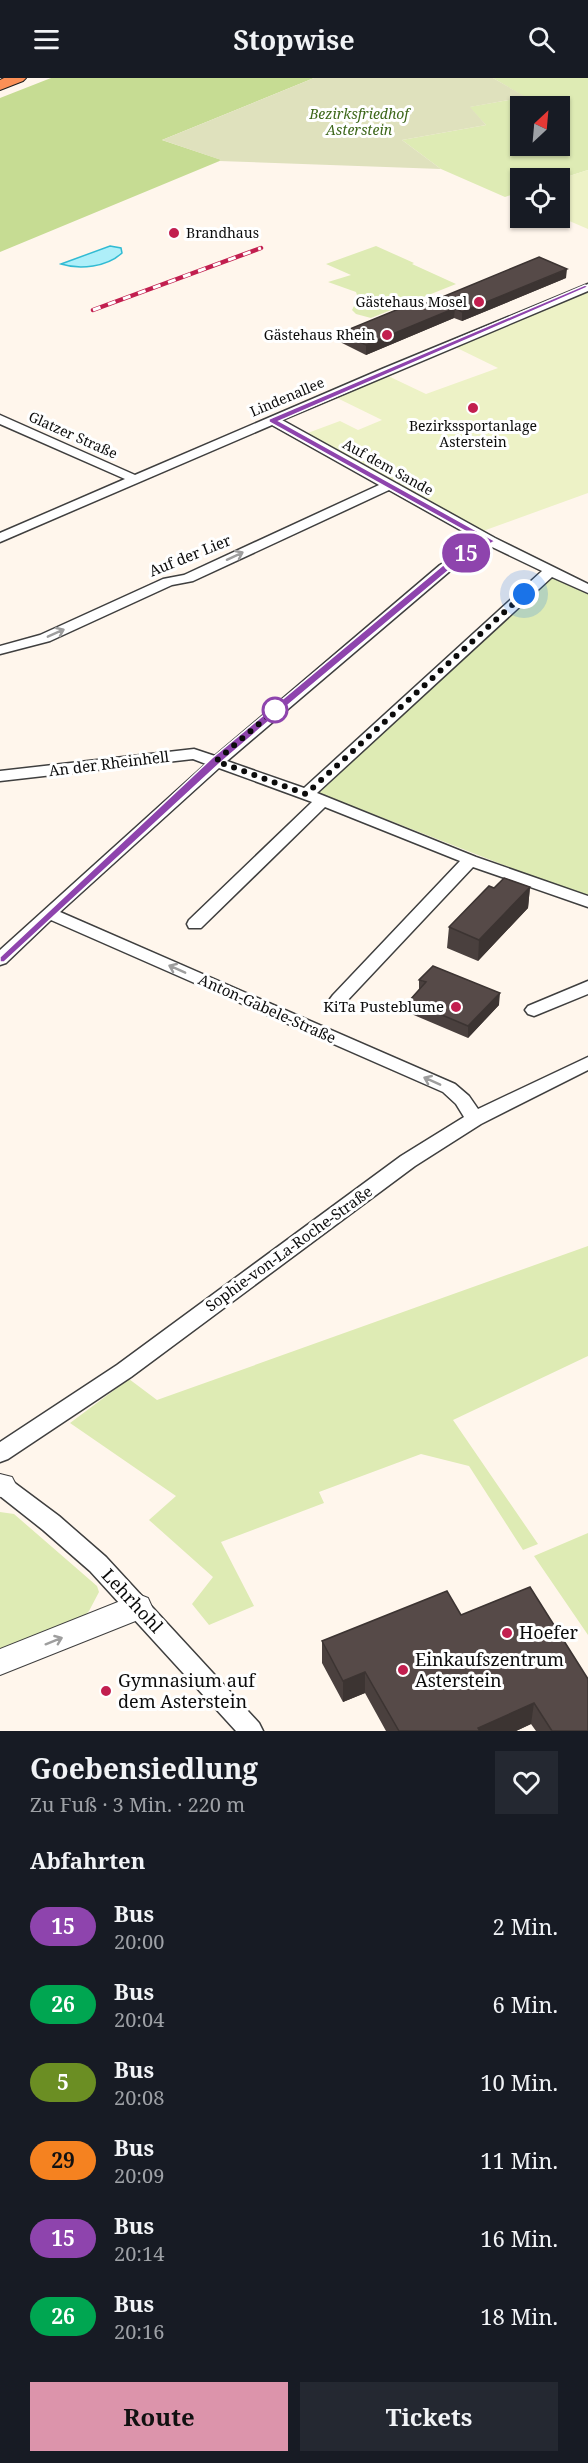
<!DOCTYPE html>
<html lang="de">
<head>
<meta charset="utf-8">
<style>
	:root { --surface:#171b24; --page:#242831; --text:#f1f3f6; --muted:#9ea1a6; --accent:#dc94ab }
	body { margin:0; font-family:"Noto Serif",serif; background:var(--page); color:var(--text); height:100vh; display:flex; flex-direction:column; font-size:22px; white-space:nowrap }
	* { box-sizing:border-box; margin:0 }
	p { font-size:20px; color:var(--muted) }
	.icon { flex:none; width:33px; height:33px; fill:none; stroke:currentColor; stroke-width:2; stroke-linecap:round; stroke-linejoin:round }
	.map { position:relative; height:1653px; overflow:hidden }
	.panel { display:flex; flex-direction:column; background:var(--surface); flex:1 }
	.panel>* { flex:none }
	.badge { padding:0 12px; border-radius:20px; font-size:21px; line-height:39px }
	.needle { width:39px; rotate:26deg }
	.buttons { position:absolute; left:510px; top:18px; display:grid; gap:12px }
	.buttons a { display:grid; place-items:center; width:60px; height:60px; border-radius:0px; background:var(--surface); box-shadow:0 2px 4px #0004; font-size:30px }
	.you { position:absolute; width:30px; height:30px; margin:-15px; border:4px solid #fff; border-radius:50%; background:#1a73e8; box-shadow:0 0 0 9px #1a73e833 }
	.map>.badge { position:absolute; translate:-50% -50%; box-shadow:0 0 0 3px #fff }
	h2 { padding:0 30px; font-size:22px; line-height:54px }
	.round { display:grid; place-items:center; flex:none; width:63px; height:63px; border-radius:0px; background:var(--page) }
	.overview { display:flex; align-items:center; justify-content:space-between; height:102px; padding:0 30px }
	h1 { font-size:28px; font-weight:700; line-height:45px }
	.action { display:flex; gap:12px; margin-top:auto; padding:12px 30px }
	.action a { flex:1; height:69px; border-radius:0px; background:var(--accent); color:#111; font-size:24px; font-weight:700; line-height:69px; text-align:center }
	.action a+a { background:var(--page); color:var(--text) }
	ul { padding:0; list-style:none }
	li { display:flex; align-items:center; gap:18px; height:78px; padding:0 30px }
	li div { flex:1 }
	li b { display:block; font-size:22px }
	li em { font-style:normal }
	li .badge { min-width:66px; font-weight:700; text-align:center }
	header { display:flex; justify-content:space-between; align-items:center; height:78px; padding:0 30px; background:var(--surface); font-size:27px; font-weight:700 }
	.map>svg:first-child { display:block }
</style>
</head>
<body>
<header><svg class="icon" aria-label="menu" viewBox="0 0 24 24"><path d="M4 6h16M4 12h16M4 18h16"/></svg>Stopwise<svg class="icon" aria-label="search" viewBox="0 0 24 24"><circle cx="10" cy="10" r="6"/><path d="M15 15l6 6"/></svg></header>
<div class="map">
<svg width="588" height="1653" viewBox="0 0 588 1653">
	<rect width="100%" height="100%" fill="#fff6ec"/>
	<!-- green -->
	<path fill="#deebb4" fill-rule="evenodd" d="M 493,0 L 588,0 L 588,92 L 560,101 L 520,100 L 520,114 L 505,119 L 441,91 L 402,62 L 486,47 L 469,29 L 525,19 ZM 520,28 L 560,28 L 560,68 L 520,68 Z
		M 376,168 L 414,185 L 412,186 L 456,206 L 371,240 L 356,236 L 352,232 L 358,220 L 356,214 L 328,204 L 351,197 L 326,186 Z
		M 549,497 L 588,516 L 588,820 L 319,715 Z
		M 588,1168 L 588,1278 L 453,1342 L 538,1466 L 523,1472 L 469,1388 L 421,1376 L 319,1414 L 324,1425 L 221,1464 L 254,1528 L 209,1547 L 192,1526 L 213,1499 L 149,1442 L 176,1418 L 70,1345 L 129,1301 L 157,1322 Z
		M 0,1434 L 14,1436 L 97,1508 L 99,1514 L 89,1533 L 80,1542 L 0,1573 Z
		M 588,1455 L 588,1557 L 534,1478 Z"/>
	<!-- forest -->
	<path fill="#c6dc93" d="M 51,0 L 314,0 L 162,62 L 222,82 L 0,174 L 0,20 Z"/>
	<!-- cemetery -->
	<path fill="#dfe1bd" d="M 314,0 L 493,0 L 526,19 L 470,29 L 486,47 L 402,62 L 441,91 L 219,83 L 221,82 L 162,62 Z"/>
	<!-- pitch -->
	<path fill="#edf2c6" d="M 588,92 L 588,151 L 560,139 L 560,101 Z
		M 588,212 L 588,415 L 483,453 L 305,356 L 340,343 L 358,352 L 382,342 L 335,319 L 386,297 L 426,316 L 498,290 L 455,269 Z"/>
	<!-- water -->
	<path fill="#aeeff9" stroke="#32bbd3" stroke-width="1.5" d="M 110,168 L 121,170 L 122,175 C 107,189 80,192 61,186 Z"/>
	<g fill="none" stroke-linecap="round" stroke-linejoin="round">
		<!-- minor casing -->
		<g stroke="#3f3f3f" stroke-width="3">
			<path id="minor" d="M 588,206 L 588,213 L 282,342 L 495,460 L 588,506 L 588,515 L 552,499 L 317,715 L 476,779 L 588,818 L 588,829 L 473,789 L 345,925 L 333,925 L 330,921 L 333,917 L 460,783 L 325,729 L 201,850 L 189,850 L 187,846 L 189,842 L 312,724 L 219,690 L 60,834 L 455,1006 L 469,1018 L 478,1031 L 588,979 L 588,992 L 481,1046 L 415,1088 L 131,1299 L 8,1381 L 0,1384 L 0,1364 L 117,1287 L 401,1078 L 464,1039 L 456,1026 L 443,1014 L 51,842 L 6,885 L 0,887 L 0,872 L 206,686 L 193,681 L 0,703 L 0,693 L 194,671 L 215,678 L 440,487 L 480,463 L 389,412 L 193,503 L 172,507 L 50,563 L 0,576 L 0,568 L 40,557 L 163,501 L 184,497 L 379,407 L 272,347 L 0,464 L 0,455 L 125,401 L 0,346 L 0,337 L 135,397 L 382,291 ZM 490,468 L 542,493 L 304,710 L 227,683 L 450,493 Z
				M 588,903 L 588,916 L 534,938 L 528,936 L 525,932 L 528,928 Z
				M 0,1397 L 8,1400 L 59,1438 L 106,1479 L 259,1645 L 263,1653 L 236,1653 L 90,1493 L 43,1452 L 0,1418 Z"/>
		</g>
		<!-- tertiary casing -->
		<g stroke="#3f3f3f" stroke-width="2">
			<path id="tertiary" d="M 0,1396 L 12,1399 L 16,1407 L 12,1415 L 0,1419 Z
				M 138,1516 L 148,1520 L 152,1529 L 148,1538 L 0,1597 L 0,1571 Z"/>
		</g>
		<!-- trunk casing -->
		<g stroke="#1d1d1d" stroke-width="2">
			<path id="trunk" d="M 4,0 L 26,0 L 23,3 L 0,12 L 0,2 Z"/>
		</g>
		<!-- minor -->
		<use href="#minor" fill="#fff" fill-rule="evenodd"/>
		<!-- tertiary -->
		<use href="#tertiary" fill="#fff" fill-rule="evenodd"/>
		<!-- trunk -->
		<use href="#trunk" fill="#fc9056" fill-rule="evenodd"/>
		<!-- rail casing -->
		<g stroke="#c21f4f" stroke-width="4.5">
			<path id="rail" d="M 93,232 L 261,170"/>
		</g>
		<!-- rail -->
		<use href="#rail" stroke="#fff" stroke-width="3" stroke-dasharray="8" stroke-linecap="butt"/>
	</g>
	<!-- wall -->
	<path fill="#4a403e" d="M 566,200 L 462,243 L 454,240 L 366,277 L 340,264 L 340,255 L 424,226 Z
		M 530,809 L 528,830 L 478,883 L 447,870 L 449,849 L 494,810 Z
		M 419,902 L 499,927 L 468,960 L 409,935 L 409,923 L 419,912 Z
		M 461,1537 L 588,1653 L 536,1653 L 531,1646 L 516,1653 L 386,1653 L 365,1615 L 343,1624 L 322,1585 L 322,1563 Z"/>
	<!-- shaded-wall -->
	<path fill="#3c3432" d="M 567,191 L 566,200 L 462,243 L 462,234 Z
		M 455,230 L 454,240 L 366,277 L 366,267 Z
		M 530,809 L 528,830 L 478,883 L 479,862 Z
		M 500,915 L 499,927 L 468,960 L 468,948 Z
		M 365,1594 L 365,1615 L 343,1624 L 343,1603 Z
		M 534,1625 L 531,1646 L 516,1653 L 478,1653 L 478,1650 Z"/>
	<!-- building -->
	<path fill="#564a48" stroke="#3c3432" stroke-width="1.5" d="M 539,179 L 567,191 L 462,234 L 455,230 L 366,267 L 340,255 L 418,223 L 424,226 L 440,220 Z
		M 504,800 L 530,809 L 479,862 L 449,849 L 489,808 L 494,810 Z
		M 433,888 L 500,915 L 468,948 L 409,923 L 426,904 L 419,902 Z
		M 530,1509 L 588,1601 L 588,1653 L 552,1653 L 534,1625 L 478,1650 L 480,1653 L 399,1653 L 365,1594 L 343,1603 L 322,1563 L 447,1513 L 461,1537 Z"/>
	<!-- one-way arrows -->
	<defs><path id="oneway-shaft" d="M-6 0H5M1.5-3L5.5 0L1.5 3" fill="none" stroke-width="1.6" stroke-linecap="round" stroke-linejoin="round" transform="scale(1.5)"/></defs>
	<g stroke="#9e9e9e">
		<use href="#oneway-shaft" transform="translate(235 478) rotate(-25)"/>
		<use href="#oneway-shaft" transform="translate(56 555) rotate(-24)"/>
		<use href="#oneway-shaft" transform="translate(177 891) rotate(-156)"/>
		<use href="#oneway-shaft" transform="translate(432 1003) rotate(-156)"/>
		<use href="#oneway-shaft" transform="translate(54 1563) rotate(-22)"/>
	</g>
	<!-- line -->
	<path fill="#8e44ad" stroke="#fff" stroke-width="1.5" d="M 585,207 L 588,209 L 279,343 L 495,463 L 449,492 L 276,637 L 220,685 L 4,884 L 0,884 L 0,879 L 212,680 L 442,488 L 468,470 L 483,463 L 269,344 L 269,341 Z"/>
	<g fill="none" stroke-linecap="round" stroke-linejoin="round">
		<!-- walk -->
		<path stroke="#0c0c0c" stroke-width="6" stroke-dasharray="0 10.8" d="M 275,632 L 216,683 L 306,716 L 524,516"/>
	</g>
	<!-- markers -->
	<g fill="#c21f4f" stroke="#fff" stroke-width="2">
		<circle cx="174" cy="155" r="6"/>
		<circle cx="479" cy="224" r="6"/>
		<circle cx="387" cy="257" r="6"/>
		<circle cx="473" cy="330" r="6"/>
		<circle cx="456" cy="929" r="6"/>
		<circle cx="507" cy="1555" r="6"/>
		<circle cx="403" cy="1592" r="6"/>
		<circle cx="106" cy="1613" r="6"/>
	</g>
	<circle fill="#fff" stroke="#8e44ad" stroke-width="3" cx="275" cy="632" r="12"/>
	<g text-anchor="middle" stroke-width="6" stroke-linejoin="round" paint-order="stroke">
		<!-- far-park labels -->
		<g font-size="14" font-style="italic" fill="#3d671a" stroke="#fff">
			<text x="359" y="41">Bezirksfriedhof<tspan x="359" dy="16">Asterstein</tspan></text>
		</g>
		<!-- far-poi labels -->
		<g font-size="14" fill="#0c0c0c" stroke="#fff" text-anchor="end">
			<text x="186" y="160" text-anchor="start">Brandhaus</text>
			<text x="467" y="229">Gästehaus Mosel</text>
			<text x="375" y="262">Gästehaus Rhein</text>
			<text x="473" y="353" text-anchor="middle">Bezirkssportanlage<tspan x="473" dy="16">Asterstein</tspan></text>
		</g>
		<!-- far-street labels -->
		<g font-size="14" fill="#0c0c0c" stroke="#fff">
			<text transform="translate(287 319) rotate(-23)" y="5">Lindenallee</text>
			<text transform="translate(73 357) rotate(24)" y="5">Glatzer Straße</text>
			<text transform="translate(388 389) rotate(29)" y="5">Auf dem Sande</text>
		</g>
		<!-- street labels -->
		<g font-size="15" fill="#0c0c0c" stroke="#fff">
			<text transform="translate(190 478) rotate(-22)" y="5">Auf der Lier</text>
			<text transform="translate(109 686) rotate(-7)" y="5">An der Rheinhell</text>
			<text transform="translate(267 931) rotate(24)" y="5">Anton-Gabele-Straße</text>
			<text transform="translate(289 1171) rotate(-36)" y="5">Sophie-von-La-Roche-Straße</text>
		</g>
		<!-- poi labels -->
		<g font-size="15" fill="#0c0c0c" stroke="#fff" text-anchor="end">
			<text x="444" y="934">KiTa Pusteblume</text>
		</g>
		<!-- near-street labels -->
		<g font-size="18" fill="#0c0c0c" stroke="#fff">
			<text transform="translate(132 1523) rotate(47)" y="6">Lehrhohl</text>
		</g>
		<!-- near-poi labels -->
		<g font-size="18" fill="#0c0c0c" stroke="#fff" text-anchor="start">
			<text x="519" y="1561">Hoefer</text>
			<text x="415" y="1588">Einkaufszentrum<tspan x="415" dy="21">Asterstein</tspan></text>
			<text x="118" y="1609">Gymnasium auf<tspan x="118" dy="21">dem Asterstein</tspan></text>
		</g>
	</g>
</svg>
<div class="buttons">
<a><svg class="needle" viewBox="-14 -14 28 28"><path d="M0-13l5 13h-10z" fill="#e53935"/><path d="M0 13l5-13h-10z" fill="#9ea1a6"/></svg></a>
<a><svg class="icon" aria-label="locate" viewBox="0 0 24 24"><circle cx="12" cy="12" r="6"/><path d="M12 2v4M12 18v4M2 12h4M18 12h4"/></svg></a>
</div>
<div class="you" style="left:524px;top:516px"></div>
<b class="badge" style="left:466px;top:475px;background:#8e44ad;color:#fff">15</b>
</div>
<section class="panel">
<div class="overview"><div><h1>Goebensiedlung</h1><p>Zu Fuß · 3 Min. · 220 m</p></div><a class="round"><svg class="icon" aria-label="heart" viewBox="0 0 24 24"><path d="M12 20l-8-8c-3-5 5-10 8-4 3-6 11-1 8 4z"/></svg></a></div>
<h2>Abfahrten</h2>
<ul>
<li><span class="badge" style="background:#8e44ad;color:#fff">15</span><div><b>Bus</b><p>20:00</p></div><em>2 Min.</em></li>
<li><span class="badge" style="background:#00a651;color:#fff">26</span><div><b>Bus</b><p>20:04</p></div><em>6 Min.</em></li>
<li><span class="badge" style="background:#6b8e23;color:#fff">5</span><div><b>Bus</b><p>20:08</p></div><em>10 Min.</em></li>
<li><span class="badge" style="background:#f58220;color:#111">29</span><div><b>Bus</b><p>20:09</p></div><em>11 Min.</em></li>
<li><span class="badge" style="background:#8e44ad;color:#fff">15</span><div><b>Bus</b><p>20:14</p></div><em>16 Min.</em></li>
<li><span class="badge" style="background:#00a651;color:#fff">26</span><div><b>Bus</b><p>20:16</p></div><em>18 Min.</em></li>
</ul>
<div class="action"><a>Route</a><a>Tickets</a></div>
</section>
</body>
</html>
